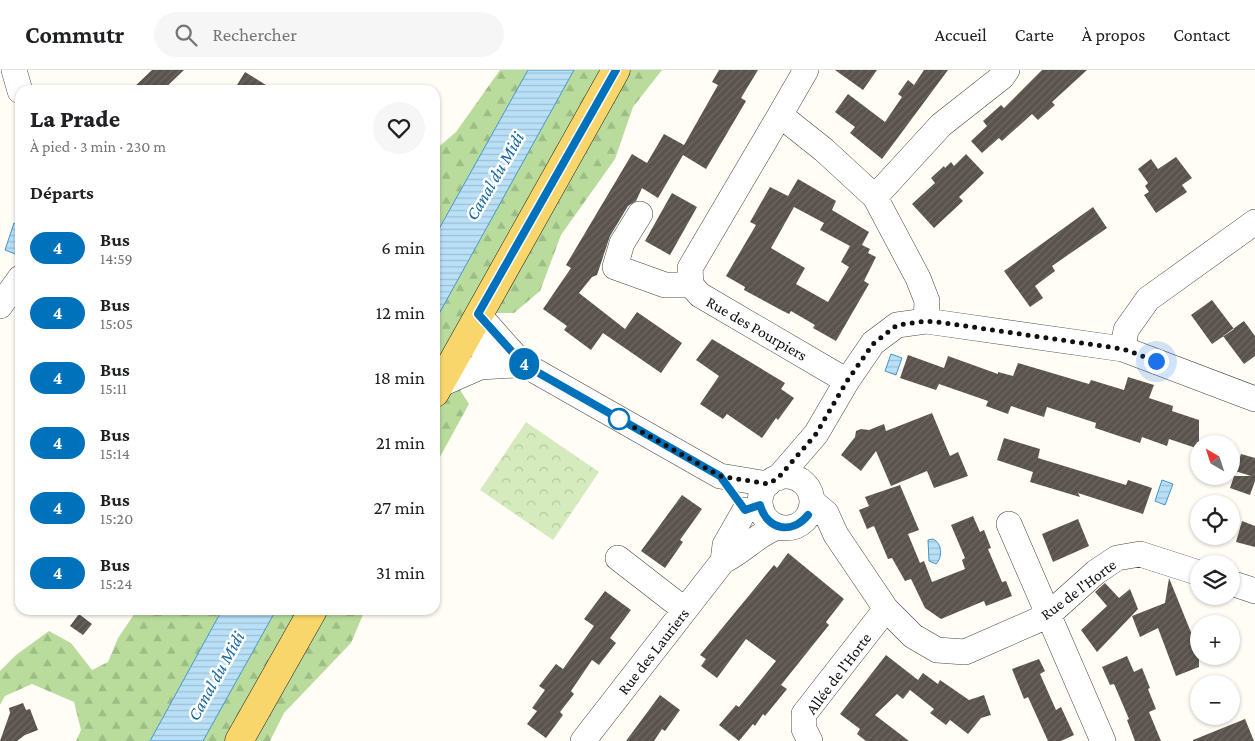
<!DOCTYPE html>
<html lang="fr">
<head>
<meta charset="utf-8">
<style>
	:root { --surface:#fff; --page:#f6f6f6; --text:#202124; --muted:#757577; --line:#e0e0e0 }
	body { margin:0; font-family:"Crimson Pro",serif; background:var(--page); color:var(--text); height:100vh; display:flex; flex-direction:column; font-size:19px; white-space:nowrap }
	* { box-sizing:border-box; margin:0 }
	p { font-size:16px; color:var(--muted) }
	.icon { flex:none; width:28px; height:28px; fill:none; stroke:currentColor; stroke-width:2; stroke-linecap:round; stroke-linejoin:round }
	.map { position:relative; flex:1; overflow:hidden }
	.panel { position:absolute; left:15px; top:15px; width:425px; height:530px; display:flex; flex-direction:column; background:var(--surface); border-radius:15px; box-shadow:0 1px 4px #0004 }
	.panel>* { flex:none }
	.badge { padding:0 10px; border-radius:16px; font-size:18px; line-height:32px }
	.needle { width:32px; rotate:321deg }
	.tools { position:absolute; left:1190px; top:365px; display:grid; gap:10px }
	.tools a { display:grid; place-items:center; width:50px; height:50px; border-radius:50%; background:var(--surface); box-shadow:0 1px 4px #0004; font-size:25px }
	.you { position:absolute; width:25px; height:25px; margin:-12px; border:4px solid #fff; border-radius:50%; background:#1a73e8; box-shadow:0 0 0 8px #1a73e833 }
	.map>.badge { position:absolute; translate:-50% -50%; box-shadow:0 0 0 2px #fff }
	h2 { padding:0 15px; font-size:19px; line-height:45px }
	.round { display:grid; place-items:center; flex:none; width:52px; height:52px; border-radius:26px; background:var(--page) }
	.overview { display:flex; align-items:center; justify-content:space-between; height:85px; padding:0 15px }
	h1 { font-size:24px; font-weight:800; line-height:38px }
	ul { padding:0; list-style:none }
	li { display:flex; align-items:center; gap:15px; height:65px; padding:0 15px }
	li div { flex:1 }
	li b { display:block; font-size:19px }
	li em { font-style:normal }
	li .badge { min-width:55px; font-weight:700; text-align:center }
	header { display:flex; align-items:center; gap:30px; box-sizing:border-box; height:70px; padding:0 25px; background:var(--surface); border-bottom:1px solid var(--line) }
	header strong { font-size:24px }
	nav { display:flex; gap:28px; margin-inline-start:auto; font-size:18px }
	.search { width:350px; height:45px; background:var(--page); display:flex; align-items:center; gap:12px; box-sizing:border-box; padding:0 18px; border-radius:28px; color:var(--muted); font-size:19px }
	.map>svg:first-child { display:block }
</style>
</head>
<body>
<header>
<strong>Commutr</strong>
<div class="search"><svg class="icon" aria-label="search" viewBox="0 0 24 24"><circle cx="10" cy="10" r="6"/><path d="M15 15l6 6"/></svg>Rechercher</div>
<nav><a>Accueil</a><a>Carte</a><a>À propos</a><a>Contact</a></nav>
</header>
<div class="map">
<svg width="1255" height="671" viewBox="0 0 1255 671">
	<defs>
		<pattern id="forest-firs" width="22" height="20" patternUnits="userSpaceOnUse" patternTransform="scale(1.25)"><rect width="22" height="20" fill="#b9dc9c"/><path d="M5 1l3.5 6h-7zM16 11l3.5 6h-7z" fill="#9ebc85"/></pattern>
		<pattern id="park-crowns" width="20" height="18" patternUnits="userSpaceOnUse" patternTransform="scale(1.25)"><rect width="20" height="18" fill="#d5ebbd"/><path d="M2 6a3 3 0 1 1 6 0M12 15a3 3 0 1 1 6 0" fill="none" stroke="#b6c8a1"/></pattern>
		<pattern id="water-rules" width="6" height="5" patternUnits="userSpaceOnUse" patternTransform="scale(1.25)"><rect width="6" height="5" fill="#b9e0f7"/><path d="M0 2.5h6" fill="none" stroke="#9ebfd3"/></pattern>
		<pattern id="building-hatch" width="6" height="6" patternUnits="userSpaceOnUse" patternTransform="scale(1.25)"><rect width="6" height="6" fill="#5a524d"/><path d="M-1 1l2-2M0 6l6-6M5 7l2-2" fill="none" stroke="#6d6662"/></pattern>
	</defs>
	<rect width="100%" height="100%" fill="#fffdf5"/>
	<!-- forest -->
	<path fill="url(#forest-firs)" d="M 500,0 L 528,0 L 435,166 L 435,80 L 456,62 Z
		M 574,0 L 662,0 L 633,37 L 615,89 L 561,165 L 540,221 L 514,243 L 492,243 L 436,294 L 435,251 Z
		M 455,312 L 469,334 L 435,396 L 435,327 Z
		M 137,540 L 222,540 L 150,671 L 76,671 L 81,660 L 74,632 L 32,614 L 5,626 L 0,635 L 0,601 L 16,585 L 49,561 L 71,573 L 92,600 L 108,592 L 118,568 Z
		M 276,540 L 365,540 L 351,573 L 284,643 L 270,671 L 203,671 Z"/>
	<!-- park -->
	<path fill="url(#park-crowns)" d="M 526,352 L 599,402 L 553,470 L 480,420 Z"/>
	<!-- water -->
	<path fill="url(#water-rules)" stroke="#3f96cf" d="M 528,0 L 574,0 L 435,251 L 435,166 Z
		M 14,153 L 20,155 L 18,185 L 5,180 Z
		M 891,284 L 902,288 L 896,305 L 885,301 Z
		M 1162,410 L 1173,414 L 1165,435 L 1155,431 Z
		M 933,469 C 942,473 943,487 936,494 L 929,491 L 928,470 Z
		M 222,540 L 276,540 L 203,671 L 150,671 Z"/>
	<!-- building -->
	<path fill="url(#building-hatch)" fill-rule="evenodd" d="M 152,0 L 184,0 L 163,20 L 131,20 Z
		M 719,0 L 758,0 L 741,28 L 746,31 L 706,99 L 683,85 L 658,128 L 642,118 L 636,131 L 628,136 L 610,166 L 597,205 L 592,207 L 579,223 L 625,259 L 637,242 L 682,273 L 661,303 L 603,263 L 591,280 L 564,260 L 567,256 L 543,239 L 571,198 L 566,195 L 632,84 L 647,93 L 664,64 L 684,75 L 718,15 L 712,12 Z
		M 835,0 L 877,0 L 863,20 Z
		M 924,0 L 948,0 L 882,89 L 850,63 L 855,57 L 835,42 L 848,24 L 885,52 L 902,27 L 898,24 L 908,10 L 914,15 Z
		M 1042,0 L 1087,0 L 1052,32 L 1055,35 L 1038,50 L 1032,44 L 1002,71 L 999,68 L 982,83 L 971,71 L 987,56 L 983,51 L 1001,35 L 1004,38 Z
		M 245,2 L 274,20 L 234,20 Z
		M 966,84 L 984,103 L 959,127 L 963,131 L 934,158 L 912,134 L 935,113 L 931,108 L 944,96 L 945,98 L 951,92 L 954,96 Z
		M 1176,87 L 1192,108 L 1182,115 L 1187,122 L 1156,143 L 1144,125 L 1149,122 L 1145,116 L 1148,113 L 1138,99 L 1151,89 L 1158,99 Z
		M 798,109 L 836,131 L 832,140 L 869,162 L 862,175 L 870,179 L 868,183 L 876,187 L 864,211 L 869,214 L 836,271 L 813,258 L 815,255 L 791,241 L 789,244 L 781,240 L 744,220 L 745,217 L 726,206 L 756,155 L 750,152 L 770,117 L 788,126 ZM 794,137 L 824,153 L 820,160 L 850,176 L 841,192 L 849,197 L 828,232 L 796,214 L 805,198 L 771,178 Z
		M 672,123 L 697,137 L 670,185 L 645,171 Z
		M 1093,137 L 1107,158 L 1052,196 L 1055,201 L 1035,216 L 1043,228 L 1030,237 L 1004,201 Z
		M 1212,230 L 1234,259 L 1212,274 L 1191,245 Z
		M 1244,251 L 1255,266 L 1255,286 L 1244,294 L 1223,266 Z
		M 712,269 L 785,313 L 781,319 L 794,328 L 778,350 L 776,348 L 762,368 L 727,344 L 723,349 L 700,334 L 719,306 L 696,290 Z
		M 908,285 L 944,298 L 948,286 L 998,304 L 998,302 L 1013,306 L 1018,293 L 1089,314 L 1091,310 L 1124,320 L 1128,307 L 1154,315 L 1149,328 L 1173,336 L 1172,341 L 1199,350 L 1199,379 L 1169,369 L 1167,376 L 1142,367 L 1140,373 L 1095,358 L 1096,353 L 1047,337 L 1044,347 L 1011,336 L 1008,344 L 986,336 L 988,331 L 939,314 L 936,320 L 900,308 Z
		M 932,343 L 950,386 L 958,382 L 968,406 L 934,418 L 927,401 L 891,416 L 876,381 L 861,401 L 841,385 L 855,367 L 856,361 L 861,359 L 869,360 L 884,354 L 886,361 Z
		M 1004,368 L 1040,379 L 1038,388 L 1126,415 L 1128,410 L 1152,418 L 1143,444 L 1078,423 L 1080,427 L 1030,412 L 1033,402 L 997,390 Z
		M 1241,384 L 1255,388 L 1255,411 L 1250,425 L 1230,418 L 1234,406 L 1251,406 L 1235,401 Z
		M 900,415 L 919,460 L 908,464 L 920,493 L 924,491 L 932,512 L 965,499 L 962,490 L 965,488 L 951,455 L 973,446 L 980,462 L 984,460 L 991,478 L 988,479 L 1002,512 L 1006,511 L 1012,526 L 986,536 L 984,531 L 941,549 L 925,538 L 911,509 L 905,511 L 892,488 L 888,489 L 874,456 L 867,459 L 859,440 L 869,436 L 865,427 Z
		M 682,425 L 702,439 L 680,470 L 683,472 L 665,498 L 641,481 Z
		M 1078,449 L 1089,476 L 1053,492 L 1042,464 Z
		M 1242,451 L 1255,456 L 1255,477 L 1236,472 Z
		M 788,483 L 844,529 L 826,552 L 829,555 L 781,615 L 787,619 L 765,646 L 763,644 L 755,656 L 753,654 L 739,671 L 719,655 L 736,635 L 739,637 L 776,591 L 746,569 L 717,608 L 701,596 L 706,589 L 700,585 L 774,495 L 777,498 Z
		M 1169,508 L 1199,582 L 1199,597 L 1176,606 L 1158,558 L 1140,567 L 1132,546 L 1165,533 Z
		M 1105,513 L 1119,528 L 1130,519 L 1138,539 L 1097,582 L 1081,560 L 1107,536 L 1095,522 Z
		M 605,521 L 631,540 L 610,568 L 616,573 L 599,595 L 592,590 L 571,621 L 574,624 L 560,642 L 563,645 L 546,668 L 527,654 L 537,641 L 532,638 L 545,620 L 539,616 L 556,594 L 563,599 L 594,556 L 584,549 Z
		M 79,544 L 92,554 L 83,565 L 70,556 Z
		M 886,585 L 918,610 L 923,603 L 938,614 L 940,610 L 969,630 L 984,625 L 991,645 L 981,648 L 968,664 L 950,650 L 946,655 L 930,643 L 934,639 L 910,620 L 903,629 L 897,624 L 875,645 L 909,671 L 866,671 L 857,664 L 860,659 L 840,644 Z
		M 1127,586 L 1134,602 L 1142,598 L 1150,618 L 1148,619 L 1156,639 L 1149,642 L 1161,671 L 1135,671 L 1127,650 L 1129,649 L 1114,614 L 1110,615 L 1102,597 Z
		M 1039,589 L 1045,601 L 1040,604 L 1056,640 L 1061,637 L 1074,665 L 1061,671 L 1048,671 L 1028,627 L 1024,629 L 1012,599 Z
		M 660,625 L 680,640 L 665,661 L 662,659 L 654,671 L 626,671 Z
		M 23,633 L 26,640 L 30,639 L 38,660 L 25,665 L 17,671 L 0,671 L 10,643 L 9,638 Z
		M 1245,649 L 1254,671 L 1193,671 L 1193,670 Z"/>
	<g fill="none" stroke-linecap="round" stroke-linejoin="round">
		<!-- minor casing -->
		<g stroke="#444" stroke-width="26">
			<path id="minor" d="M 14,0 L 20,21
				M 806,0 L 780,45 L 824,80 L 875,127 L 918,208 L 927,231 L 926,251
				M 780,45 L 690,198 L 691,215 L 700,225 L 847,311
				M 875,127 L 941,55 L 1002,7 L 1007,0
				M 640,144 L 622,173 L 615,197 L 665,215 L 691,215
				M 0,236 L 20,208
				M 478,244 L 518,289
				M 464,270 L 523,294 L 720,406 L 768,414
				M 1123,279 L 1126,260 L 1148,229 L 1255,152
				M 439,315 L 480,297 L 516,295
				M760 432a26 26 0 1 1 52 0a26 26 0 1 1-52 0Z
				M 778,408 L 816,364 L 847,311 L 873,273 L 897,255 L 926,251 L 1123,279 L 1255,329
				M 812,431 L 826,443 L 836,465 L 886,539 L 913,566 L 937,580 L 965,582 L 1047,546 L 1096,502 L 1117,488 L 1140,484 L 1199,503
				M 1009,454 L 1103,671
				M 618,488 L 685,540
				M 723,491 L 725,475 L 745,440
				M 1231,513 L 1255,521
				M 583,671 L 723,491 C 743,482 757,464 778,457
				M 810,671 L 804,659 L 804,644 L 886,539"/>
		</g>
		<!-- major casing -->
		<g stroke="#222" stroke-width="29">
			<path id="major" d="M 435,323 L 616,0
				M 239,671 L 313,540"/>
		</g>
		<!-- minor -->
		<use href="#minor" stroke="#fff" stroke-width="25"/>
		<!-- major -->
		<use href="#major" stroke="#f9d66b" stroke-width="28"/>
	</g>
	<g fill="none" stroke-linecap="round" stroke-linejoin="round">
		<!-- line casing -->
		<g stroke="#fff" stroke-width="11">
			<path id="line" d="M 616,0 L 478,244 L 523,294 L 720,406 L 745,440 L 760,435 C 767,460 792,465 808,445"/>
		</g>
		<!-- line -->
		<use href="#line" stroke="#0072bc" stroke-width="8"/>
		<!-- walk -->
		<path stroke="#111" stroke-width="5" stroke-dasharray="0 9" d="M 619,349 L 720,406 L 768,414 L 778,408 L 816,364 L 847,311 L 873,274 L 897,255 L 926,251 L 945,253 L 1123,279 L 1156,291"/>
	</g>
	<!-- markers -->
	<circle fill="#fff" stroke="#0072bc" stroke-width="2.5" cx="619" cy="349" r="10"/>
	<g text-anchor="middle" stroke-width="5" stroke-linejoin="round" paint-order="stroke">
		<!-- street labels -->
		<g font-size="16" fill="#111" stroke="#fff">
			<text transform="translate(757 258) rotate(30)" y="6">Rue des Pourpiers</text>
			<text transform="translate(1078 519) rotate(-37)" y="6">Rue de l'Horte</text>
			<text transform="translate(653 581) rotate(-52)" y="6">Rue des Lauriers</text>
			<text transform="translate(838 603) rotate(-53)" y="6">Allée de l'Horte</text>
		</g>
		<!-- water labels -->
		<g font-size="18" font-style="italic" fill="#1768a6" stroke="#fff">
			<text transform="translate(495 106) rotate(-60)" y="6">Canal du Midi</text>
			<text transform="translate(216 606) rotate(-61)" y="6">Canal du Midi</text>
		</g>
	</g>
</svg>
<div class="tools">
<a><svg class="needle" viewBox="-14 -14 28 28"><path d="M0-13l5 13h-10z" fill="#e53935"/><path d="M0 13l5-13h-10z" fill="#757577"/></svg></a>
<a><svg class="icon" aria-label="locate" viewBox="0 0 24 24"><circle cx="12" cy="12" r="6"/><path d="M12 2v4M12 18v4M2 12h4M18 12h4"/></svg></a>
<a><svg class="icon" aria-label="layers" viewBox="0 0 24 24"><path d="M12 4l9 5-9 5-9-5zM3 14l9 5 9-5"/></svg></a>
<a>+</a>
<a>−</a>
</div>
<div class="you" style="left:1156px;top:291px"></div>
<b class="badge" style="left:524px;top:294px;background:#0072bc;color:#fff">4</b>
<section class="panel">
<div class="overview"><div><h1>La Prade</h1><p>À pied · 3 min · 230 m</p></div><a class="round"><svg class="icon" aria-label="heart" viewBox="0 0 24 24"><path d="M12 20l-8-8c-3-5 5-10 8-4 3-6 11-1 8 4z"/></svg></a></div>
<h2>Départs</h2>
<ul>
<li><span class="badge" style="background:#0072bc;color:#fff">4</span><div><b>Bus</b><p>14:59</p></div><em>6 min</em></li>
<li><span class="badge" style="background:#0072bc;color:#fff">4</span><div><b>Bus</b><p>15:05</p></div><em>12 min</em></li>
<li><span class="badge" style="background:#0072bc;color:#fff">4</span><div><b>Bus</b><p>15:11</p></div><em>18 min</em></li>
<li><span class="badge" style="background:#0072bc;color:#fff">4</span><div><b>Bus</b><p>15:14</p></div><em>21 min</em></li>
<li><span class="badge" style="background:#0072bc;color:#fff">4</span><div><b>Bus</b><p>15:20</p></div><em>27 min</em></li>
<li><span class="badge" style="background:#0072bc;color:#fff">4</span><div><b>Bus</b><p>15:24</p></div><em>31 min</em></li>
</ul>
</section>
</div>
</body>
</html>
